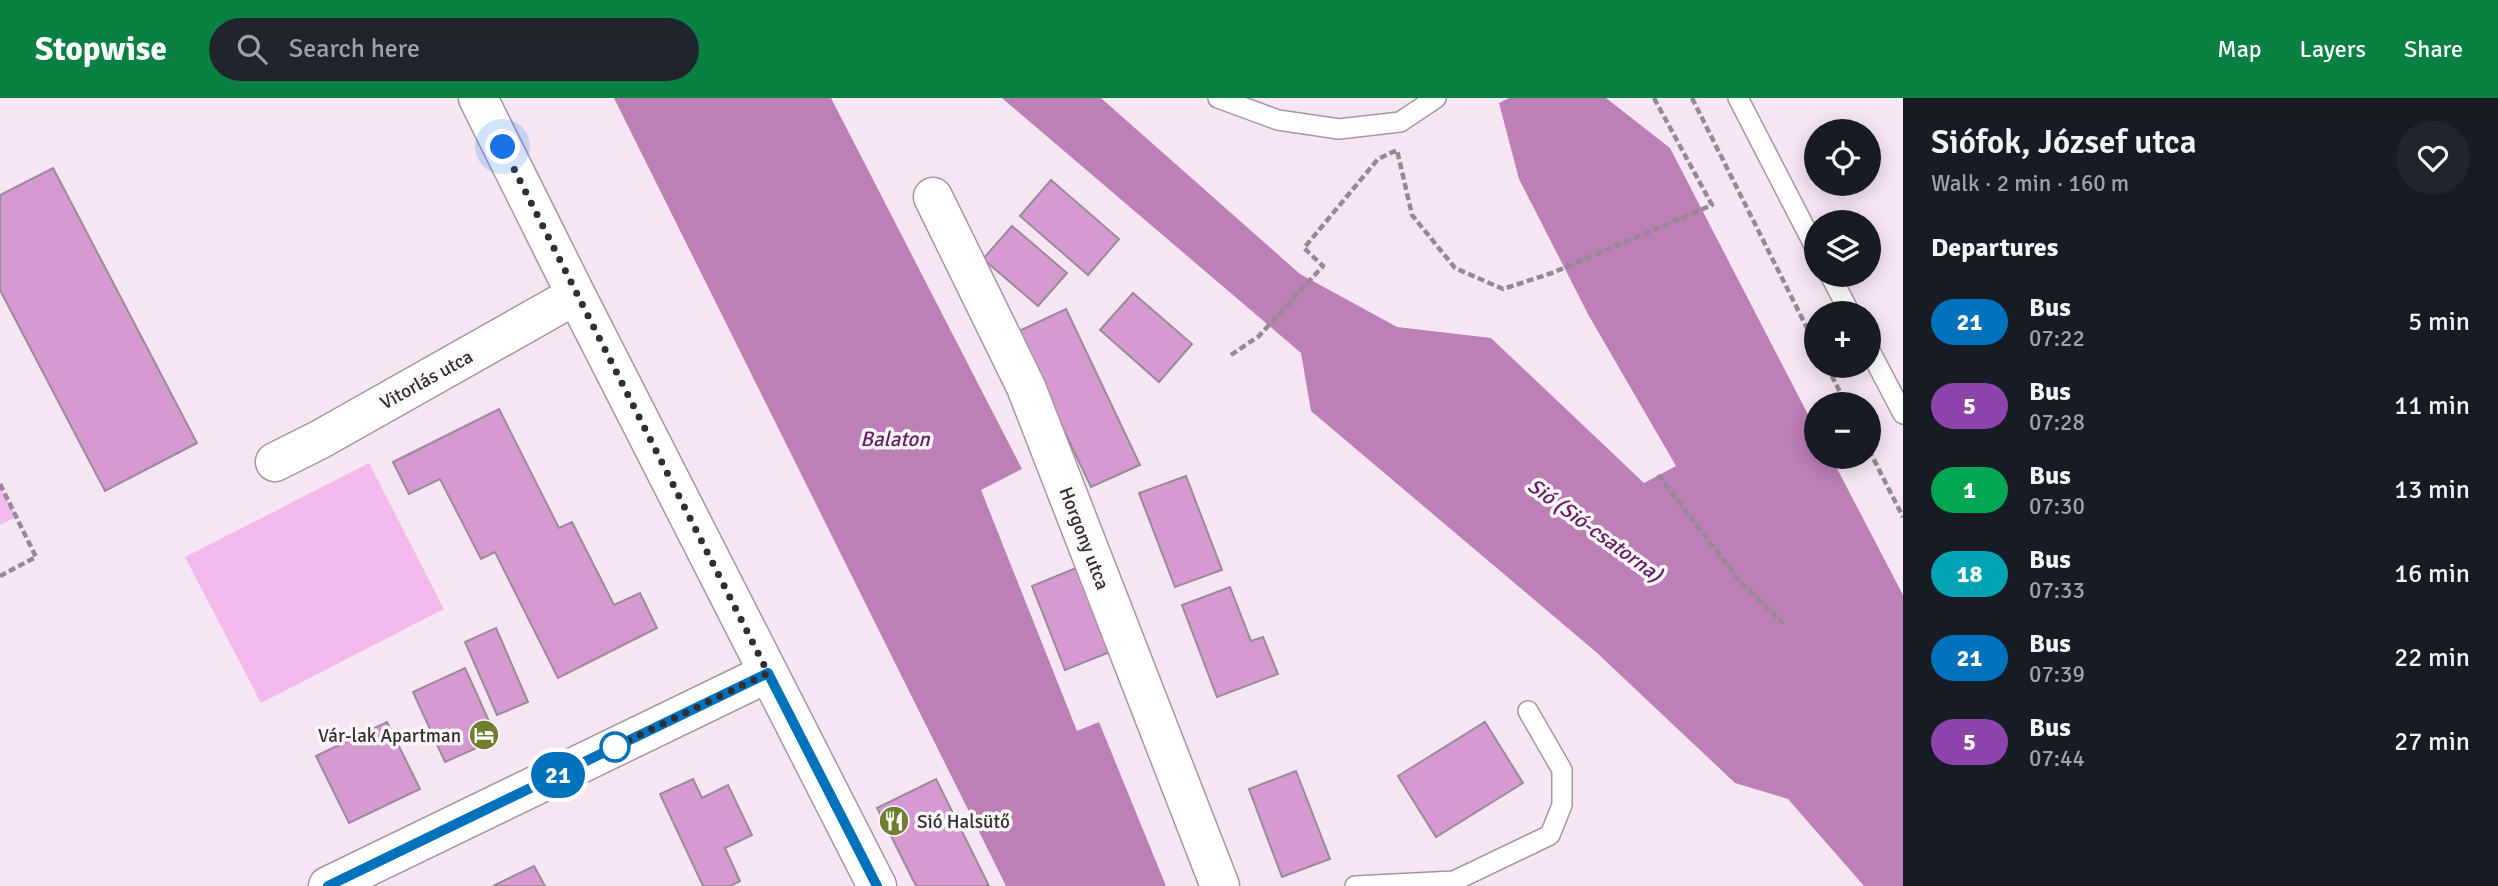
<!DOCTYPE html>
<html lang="en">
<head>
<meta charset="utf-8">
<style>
	:root { --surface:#171b24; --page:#20242c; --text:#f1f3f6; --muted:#9ea1a6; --accent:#0b8043 }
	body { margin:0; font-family:Signika,sans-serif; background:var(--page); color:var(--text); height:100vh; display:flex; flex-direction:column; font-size:26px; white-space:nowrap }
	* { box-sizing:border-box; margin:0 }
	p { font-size:23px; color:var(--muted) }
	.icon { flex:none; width:38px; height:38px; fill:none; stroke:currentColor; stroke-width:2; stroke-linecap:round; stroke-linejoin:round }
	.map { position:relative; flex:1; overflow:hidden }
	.side { display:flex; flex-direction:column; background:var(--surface); width:595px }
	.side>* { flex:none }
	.badge { padding:0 14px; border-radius:23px; font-size:24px; line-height:46px }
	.buttons { position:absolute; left:1804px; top:21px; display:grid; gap:14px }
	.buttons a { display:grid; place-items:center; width:77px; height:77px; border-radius:50%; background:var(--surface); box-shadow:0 4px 18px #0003; font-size:35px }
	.you { position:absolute; width:35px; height:35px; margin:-18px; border:5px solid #fff; border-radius:50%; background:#1a73e8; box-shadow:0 0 0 10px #1a73e833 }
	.map>.badge { position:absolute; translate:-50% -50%; box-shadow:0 0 0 4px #fff }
	h2 { padding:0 28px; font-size:26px; line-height:63px }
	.round { display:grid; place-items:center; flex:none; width:74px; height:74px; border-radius:37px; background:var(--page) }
	.overview { display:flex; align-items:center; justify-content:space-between; height:119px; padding:0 28px }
	h1 { font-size:33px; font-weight:600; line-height:52px }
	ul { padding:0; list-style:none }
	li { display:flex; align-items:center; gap:21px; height:84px; padding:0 28px }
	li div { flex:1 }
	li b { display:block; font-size:26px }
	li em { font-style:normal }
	li .badge { min-width:77px; font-weight:700; text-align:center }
	header { display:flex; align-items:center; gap:42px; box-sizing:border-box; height:98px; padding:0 35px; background:var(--accent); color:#fff }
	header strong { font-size:33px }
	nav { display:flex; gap:38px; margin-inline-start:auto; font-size:24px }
	.search { width:490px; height:63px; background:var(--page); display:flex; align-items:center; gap:18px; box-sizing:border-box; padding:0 24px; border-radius:38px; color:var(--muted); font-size:26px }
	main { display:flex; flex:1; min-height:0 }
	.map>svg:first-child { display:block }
</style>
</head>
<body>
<header>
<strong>Stopwise</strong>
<div class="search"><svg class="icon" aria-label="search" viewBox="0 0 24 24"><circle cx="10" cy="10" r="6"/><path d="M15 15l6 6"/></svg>Search here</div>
<nav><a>Map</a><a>Layers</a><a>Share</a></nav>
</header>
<main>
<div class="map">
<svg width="1903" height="788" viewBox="0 0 1903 788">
	<rect width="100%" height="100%" fill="#f6e6f4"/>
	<!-- green -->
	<path fill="#f2baec" d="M 369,365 L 444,511 L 261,605 L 185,459 Z
		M 0,388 L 16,419 L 0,427 Z"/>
	<!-- water -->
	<path fill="#bc7fb6" d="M 614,0 L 831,0 L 1022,371 L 981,392 L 1077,633 L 1099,624 L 1166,788 L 1006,788 Z
		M 1002,0 L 1101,0 L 1300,176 L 1397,229 L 1491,240 L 1644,385 L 1676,368 L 1589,218 L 1519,81 L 1499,5 L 1509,0 L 1606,0 L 1670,50 L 1816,332 L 1816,359 L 1831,359 L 1903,497 L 1903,788 L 1864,788 L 1788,701 L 1735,685 L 1596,554 L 1311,313 L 1301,255 Z"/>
	<!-- building -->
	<path fill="#d799d1" stroke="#9a8b98" stroke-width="2" d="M 53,70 L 197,345 L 105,393 L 0,192 L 0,97 Z
		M 1051,82 L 1119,141 L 1088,177 L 1020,118 Z
		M 1012,128 L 1067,175 L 1038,208 L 983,161 Z
		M 1133,195 L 1192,246 L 1159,284 L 1100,232 Z
		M 1066,211 L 1140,367 L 1091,389 L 1017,234 Z
		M 499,311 L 559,430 L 572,424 L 614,507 L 640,495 L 657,530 L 558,580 L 495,454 L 481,461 L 440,381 L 409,396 L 393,364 Z
		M 1186,378 L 1222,472 L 1175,489 L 1139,395 Z
		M 1076,470 L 1110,554 L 1065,572 L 1032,488 Z
		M 1230,489 L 1251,543 L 1263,539 L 1278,576 L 1217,599 L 1182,507 Z
		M 496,530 L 528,604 L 497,617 L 465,544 Z
		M 465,570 L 497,641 L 445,664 L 413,594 Z
		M 387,624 L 420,691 L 349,725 L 316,658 Z
		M 1485,624 L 1523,685 L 1436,739 L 1398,678 Z
		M 1296,673 L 1330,761 L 1282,779 L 1249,691 Z
		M 693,681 L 702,700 L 728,687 L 752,737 L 725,750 L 740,783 L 730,788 L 703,788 L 660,696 Z
		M 936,681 L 989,788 L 916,788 L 877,710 Z
		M 534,768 L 545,788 L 493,788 Z"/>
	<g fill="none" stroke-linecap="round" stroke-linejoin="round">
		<!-- lane casing -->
		<g stroke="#a696a4" stroke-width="22">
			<path id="lane" d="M 1218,0 L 1278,22 L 1339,31 L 1400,24 L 1436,0
				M 1738,0 L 1816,151
				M 1830,177 L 1850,215
				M 1869,251 L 1903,316
				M 1355,788 L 1454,783 L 1550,737 L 1562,707 L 1562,672 L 1528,613"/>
		</g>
		<!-- street casing -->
		<g stroke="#a696a4" stroke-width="41">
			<path id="street" d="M 478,0 L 576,197 L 877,788
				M 933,99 L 1026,289 L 1220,788
				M 275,364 L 319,342 L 576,197
				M 328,788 L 768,575"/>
		</g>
		<!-- path -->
		<path stroke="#958a93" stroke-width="4.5" stroke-dasharray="7 3.5" stroke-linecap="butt" d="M 1692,0 L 1816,248
			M 1231,257 L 1259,238 L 1323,168 L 1304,150 L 1378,61 L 1397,52 L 1412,117 L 1455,170 L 1503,191 L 1552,175 L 1712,107 L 1654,0
			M 1827,268 L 1846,306
			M 1869,352 L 1903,419
			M 1658,377 L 1739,482 L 1784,526
			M 0,386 L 36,459 L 0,478"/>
		<!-- lane -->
		<use href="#lane" stroke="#fff" stroke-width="19"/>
		<!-- street -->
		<use href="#street" stroke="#fff" stroke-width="38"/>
	</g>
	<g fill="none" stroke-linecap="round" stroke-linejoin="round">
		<!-- line casing -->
		<g stroke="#fff" stroke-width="16">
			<path id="line" d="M 328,788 L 768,575 L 877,788"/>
		</g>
		<!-- line -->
		<use href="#line" stroke="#0072bc" stroke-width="10"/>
		<!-- walk -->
		<path stroke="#332d32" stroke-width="7" stroke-dasharray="0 12.6" d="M 503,49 L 768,575 L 615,649"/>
	</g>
	<!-- icons -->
	<defs>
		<g id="hotel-disc" transform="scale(1.575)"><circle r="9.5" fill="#6e802f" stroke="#fdf7fc"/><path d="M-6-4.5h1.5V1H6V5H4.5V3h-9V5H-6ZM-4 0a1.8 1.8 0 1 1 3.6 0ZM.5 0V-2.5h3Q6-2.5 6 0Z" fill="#fff"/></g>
		<g id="restaurant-disc" transform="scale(1.575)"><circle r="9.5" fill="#6e802f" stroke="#fdf7fc"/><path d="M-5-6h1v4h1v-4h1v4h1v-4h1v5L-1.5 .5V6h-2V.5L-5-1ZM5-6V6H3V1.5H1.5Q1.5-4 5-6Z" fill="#fff"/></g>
	</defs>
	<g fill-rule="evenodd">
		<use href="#hotel-disc" x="484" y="637"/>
		<use href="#restaurant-disc" x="894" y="723"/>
	</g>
	<!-- markers -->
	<circle fill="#fff" stroke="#0072bc" stroke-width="3.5" cx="615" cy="649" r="14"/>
	<g text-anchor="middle" stroke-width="7" stroke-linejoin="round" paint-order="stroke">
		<!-- street labels -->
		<g font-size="19" fill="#332d32" stroke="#fdf7fc">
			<text transform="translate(426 281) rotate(-29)" y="7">Vitorlás utca</text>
			<text transform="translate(1085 440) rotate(69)" y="7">Horgony utca</text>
		</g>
		<!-- poi labels -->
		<g font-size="19" fill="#332d32" stroke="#fdf7fc" text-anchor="end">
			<text x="461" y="644">Vár-lak Apartman</text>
			<text x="917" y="730" text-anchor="start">Sió Halsütő</text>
		</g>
		<!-- water labels -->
		<g font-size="21" font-style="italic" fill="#641b60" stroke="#fdf7fc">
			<text x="895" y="348">Balaton</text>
			<text transform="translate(1595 432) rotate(36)" y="7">Sió (Sió-csatorna)</text>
		</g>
	</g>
</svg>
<div class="buttons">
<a><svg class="icon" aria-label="locate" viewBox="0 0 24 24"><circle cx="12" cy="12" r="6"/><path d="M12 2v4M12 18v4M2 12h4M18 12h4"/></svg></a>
<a><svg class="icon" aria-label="layers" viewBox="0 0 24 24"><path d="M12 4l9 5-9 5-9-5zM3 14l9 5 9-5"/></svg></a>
<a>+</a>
<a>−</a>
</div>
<div class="you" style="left:503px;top:49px"></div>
<b class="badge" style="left:558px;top:677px;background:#0072bc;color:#fff">21</b>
</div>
<section class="side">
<div class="overview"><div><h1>Siófok, József utca</h1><p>Walk · 2 min · 160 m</p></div><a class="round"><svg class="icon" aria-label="heart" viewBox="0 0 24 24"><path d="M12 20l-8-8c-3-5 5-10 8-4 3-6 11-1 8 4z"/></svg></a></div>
<h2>Departures</h2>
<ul>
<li><span class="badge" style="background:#0072bc;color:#fff">21</span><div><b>Bus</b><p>07:22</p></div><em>5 min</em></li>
<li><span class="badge" style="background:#8e44ad;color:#fff">5</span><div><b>Bus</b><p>07:28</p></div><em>11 min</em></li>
<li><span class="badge" style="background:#00a651;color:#fff">1</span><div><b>Bus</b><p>07:30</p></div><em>13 min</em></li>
<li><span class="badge" style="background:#00a3b4;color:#fff">18</span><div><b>Bus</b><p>07:33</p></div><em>16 min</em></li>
<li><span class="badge" style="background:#0072bc;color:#fff">21</span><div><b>Bus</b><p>07:39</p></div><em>22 min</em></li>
<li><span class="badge" style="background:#8e44ad;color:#fff">5</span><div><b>Bus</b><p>07:44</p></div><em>27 min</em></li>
</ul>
</section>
</main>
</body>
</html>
